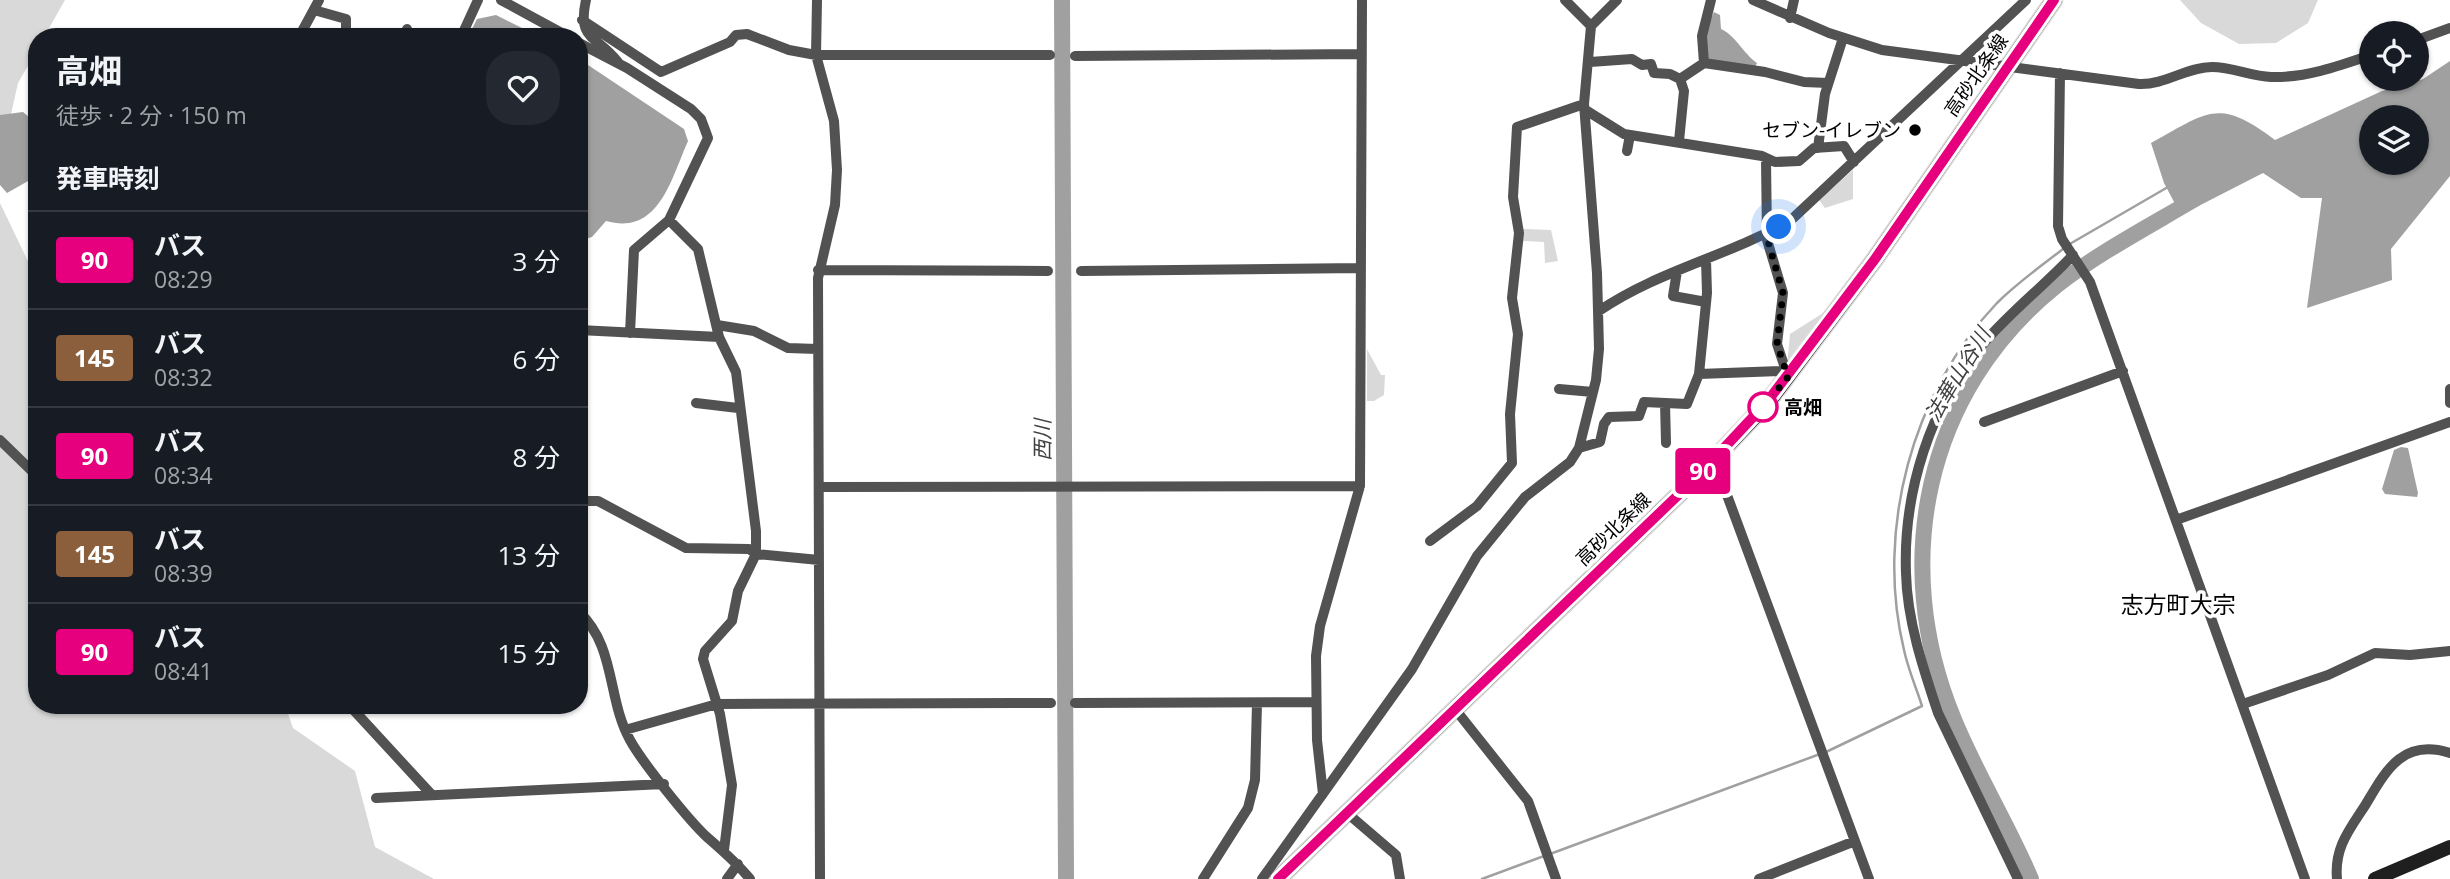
<!DOCTYPE html>
<html lang="ja">
<head>
<meta charset="utf-8">
<style>
	:root { --surface:#171b24; --page:#242831; --text:#f1f3f6; --muted:#9ea1a6; --line:#363941 }
	body { margin:0; font-family:"Open Sans","Noto Sans JP",sans-serif; background:var(--page); color:var(--text); height:100vh; display:flex; flex-direction:column; font-size:26px; white-space:nowrap }
	* { box-sizing:border-box; margin:0 }
	p { font-size:23px; color:var(--muted) }
	.icon { flex:none; width:38px; height:38px; fill:none; stroke:currentColor; stroke-width:2; stroke-linecap:round; stroke-linejoin:round }
	.map { position:relative; flex:1; overflow:hidden }
	.drawer { position:absolute; left:28px; top:28px; width:560px; height:686px; display:flex; flex-direction:column; background:var(--surface); border-radius:28px; box-shadow:0 2px 5px #0004 }
	.drawer>* { flex:none }
	.badge { padding:0 14px; border-radius:5px; font-size:24px; line-height:46px }
	.fabs { position:absolute; left:2359px; top:21px; display:grid; gap:14px }
	.fabs a { display:grid; place-items:center; width:70px; height:70px; border-radius:50%; background:var(--surface); box-shadow:0 2px 5px #0004; font-size:35px }
	.you { position:absolute; width:35px; height:35px; margin:-18px; border:5px solid #fff; border-radius:50%; background:#1a73e8; box-shadow:0 0 0 10px #1a73e833 }
	.map>.badge { position:absolute; translate:-50% -50%; box-shadow:0 0 0 4px #fff }
	h2 { padding:0 28px; font-size:26px; line-height:63px }
	.round { display:grid; place-items:center; flex:none; width:74px; height:74px; border-radius:28px; background:var(--page) }
	.head { display:flex; align-items:center; justify-content:space-between; height:119px; padding:0 28px }
	h1 { font-size:33px; font-weight:700; line-height:52px }
	ul { padding:0; list-style:none }
	li { display:flex; align-items:center; gap:21px; height:98px; padding:0 28px; border-top:2px solid var(--line) }
	li div { flex:1 }
	li b { display:block; font-size:26px }
	li em { font-style:normal }
	li .badge { min-width:77px; font-weight:700; text-align:center }
	.map>svg:first-child { display:block }
</style>
</head>
<body>
<div class="map">
<svg width="2450" height="879" viewBox="0 0 2450 879">
	<rect width="100%" height="100%" fill="#fff"/>
	<!-- green -->
	<path fill="#d9d9d9" d="M 0,0 L 65,0 L 44,37 L 37,37 L 37,50 L 18,83 L 0,163 Z
		M 2180,0 L 2318,0 L 2308,23 L 2276,43 L 2239,44 L 2201,23 Z
		M 1853,170 L 1853,199 L 1825,208 L 1819,200 Z
		M 0,203 L 37,280 L 37,705 L 285,705 L 293,728 L 355,771 L 375,847 L 434,879 L 0,879 Z
		M 1523,229 L 1551,230 L 1558,261 L 1545,263 L 1544,242 L 1522,241 Z
		M 1831,308 L 1787,366 L 1790,334 Z
		M 1367,349 L 1381,375 L 1385,375 L 1384,395 L 1374,401 L 1367,401 Z"/>
	<!-- water -->
	<path fill="#a0a0a0" fill-rule="evenodd" d="M 1714,12 L 1720,15 L 1721,29 C 1735,35 1743,53 1757,63 L 1755,67 L 1708,61 L 1705,32 Z
		M 496,15 L 540,37 L 468,37 L 477,19 Z
		M 579,59 L 684,129 L 688,141 C 671,179 659,236 606,221 L 592,237 L 579,241 Z
		M 2450,61 L 2450,176 L 2391,249 L 2392,280 L 2307,308 L 2322,198 L 2301,198 L 2263,173 L 2181,215 L 2164,183 L 2151,143 C 2208,112 2218,97 2275,140 L 2382,91 L 2423,79 ZM 2371,117 L 2417,117 L 2417,163 L 2371,163 Z
		M 23,112 L 37,124 L 37,176 L 7,193 L 0,185 L 0,115 Z
		M 2401,447 L 2408,448 L 2418,493 L 2417,497 L 2385,494 L 2382,489 L 2394,450 Z"/>
	<g fill="none" stroke-linecap="round" stroke-linejoin="round">
		<!-- stream -->
		<path stroke="#a0a0a0" stroke-width="2.5" d="M 2068,245 L 2168,187
			M 1826,752 L 1922,706 C 1916,687 1908,669 1904,650 C 1875,530 1912,392 1997,303 C 2017,283 2041,266 2063,249
			M 1550,854 L 1820,754
			M 1482,879 L 1544,856"/>
		<!-- river -->
		<path stroke="#a0a0a0" stroke-width="16" d="M 1062,0 L 1066,879
			M 2031,879 C 2008,824 1975,772 1953,717 C 1890,564 1924,392 2056,286 C 2098,253 2148,227 2195,199"/>
		<!-- primary casing -->
		<g stroke="#dbdbdb" stroke-width="19">
			<path id="primary" d="M 1278,879 L 1697,477 L 1767,403 L 1875,259 L 2054,0"/>
		</g>
		<!-- street -->
		<path stroke="#525252" stroke-width="10" d="M 501,0 L 569,37
			M 586,0 C 577,41 596,34 618,62
			M 817,0 L 816,55 L 834,121 L 837,170 L 835,205 L 818,278 L 820,879
			M 1711,0 L 1702,36 L 1704,63 L 1765,72 L 1804,82 L 1828,83
			M 1753,0 L 1829,33 L 1882,50 L 2139,84 C 2165,85 2187,67 2212,67 C 2232,67 2251,76 2271,77 C 2305,78 2339,66 2371,55
			M 314,10 L 346,19 L 346,37
			M 1790,18 L 1794,0
			M 582,20 L 661,72 L 730,42 L 736,35 L 747,34 L 789,50 L 816,55 L 1050,55
			M 1591,26 L 1617,0
			M 299,37 L 319,0
			M 404,37 L 407,29
			M 461,37 L 478,0
			M 2417,40 L 2450,28
			M 579,43 L 627,68 L 691,109 L 701,119 L 708,138 L 669,220 L 634,250 L 630,333
			M 1075,56 L 1361,54
			M 1590,62 L 1632,59 L 1642,65 L 1651,64 L 1654,73 L 1670,74 L 1680,79 L 1684,91 L 1679,141
			M 2060,73 L 2058,226 L 2062,239 L 2090,282 L 2305,879
			M 1680,79 L 1704,63
			M 1584,109 L 1624,134 L 1762,156 L 1775,162 L 1799,161 L 1814,148 L 1844,146 L 1854,162
			M 1818,148 L 1825,94 L 1843,38
			M 1627,151 L 1630,135
			M 1766,159 L 1767,240 L 1783,293 L 1777,344 L 1788,377
			M 669,220 L 698,249 L 719,337 L 736,372 L 756,531 L 756,554 L 738,591 L 732,621 L 705,651 L 703,659 L 720,714 L 732,785 L 724,850
			M 1706,260 L 1707,293 L 1699,374 L 1781,371 L 1788,376
			M 818,270 L 1048,271
			M 1081,271 L 1361,268
			M 1677,271 L 1673,296 L 1706,302
			M 1599,311 C 1657,271 1729,256 1791,220 L 2026,0
			M 717,325 L 754,331 L 788,348 L 817,349
			M 579,330 L 719,337
			M 1559,389 L 1593,392
			M 2450,389 L 2450,403
			M 696,403 L 738,408
			M 1665,403 L 1666,443
			M 1984,422 L 2123,371
			M 0,440 L 37,476
			M 1579,448 L 1600,442 L 1604,424 L 1609,417 L 1639,416 L 1644,402 L 1687,404 L 1699,374
			M 1714,460 L 1869,879
			M 819,487 L 1360,486
			M 579,501 L 598,501 L 686,548 L 749,549 L 756,554 L 819,560
			M 2176,520 L 2450,422
			M 1430,541 L 1477,506 L 1512,463 L 1510,414 L 1518,334 L 1512,298 L 1519,233 L 1513,197 L 1517,127 L 1584,104
			M 579,612 C 616,646 607,699 630,740 C 642,762 690,822 708,838 C 723,851 737,863 750,879
			M 1075,703 L 1315,702
			M 2243,704 L 2328,675 L 2375,653 L 2410,655 L 2450,651
			M 349,705 L 431,794
			M 1455,709 L 1528,801 L 1556,879
			M 625,730 L 717,704 L 1051,703
			M 1323,794 L 1317,740 L 1316,656 L 1320,626 L 1360,486 L 1362,0
			M 376,798 L 664,784
			M 1347,813 L 1396,855 L 1400,879
			M 727,879 L 738,864
			M 1203,879 L 1248,808 L 1255,780 L 1257,703
			M 1262,879 L 1412,669 L 1477,556 L 1525,497 L 1570,462 L 1579,448 L 1596,380 L 1599,349 L 1597,273 L 1584,104 L 1591,26 L 1565,0
			M 1759,879 L 1855,841
			M 2018,879 L 1938,713 C 1923,668 1907,620 1906,573 C 1903,493 1930,406 1982,345 C 2010,312 2044,286 2073,255
			M 2337,879 C 2334,847 2350,829 2366,804 C 2386,770 2403,738 2450,753"/>
		<!-- secondary -->
		<path stroke="#1f1f1f" stroke-width="14" d="M 2375,879 L 2450,847"/>
		<!-- primary -->
		<use href="#primary" stroke="#000" stroke-width="16"/>
	</g>
	<g fill="none" stroke-linecap="round" stroke-linejoin="round">
		<!-- line casing -->
		<g stroke="#fff" stroke-width="16">
			<path id="line" d="M 1278,879 L 1697,477 L 1767,402 L 1875,259 L 2054,0"/>
		</g>
		<!-- line -->
		<use href="#line" stroke="#e6007e" stroke-width="10"/>
		<!-- walk -->
		<path stroke="#000" stroke-width="7" stroke-dasharray="0 12.6" d="M 1763,407 L 1788,377 L 1777,344 L 1783,293 L 1766,234 L 1779,227"/>
	</g>
	<!-- markers -->
	<circle fill="#000" stroke="#fff" stroke-width="2.5" cx="1915" cy="130" r="7"/>
	<circle fill="#fff" stroke="#e6007e" stroke-width="3.5" cx="1763" cy="407" r="14"/>
	<g text-anchor="middle" stroke-width="7" stroke-linejoin="round" paint-order="stroke">
		<!-- street labels -->
		<g font-size="19" fill="#000" stroke="#fff">
			<text transform="translate(1976 75) rotate(-55)" y="7">高砂北条線</text>
			<text transform="translate(1613 529) rotate(-44)" y="7">高砂北条線</text>
		</g>
		<!-- poi labels -->
		<g font-size="19" fill="#000" stroke="#fff" text-anchor="end">
			<text x="1901" y="137">セブン-イレブン</text>
		</g>
		<!-- stop labels -->
		<g font-size="19" font-weight="bold" fill="#000" stroke="#fff" text-anchor="start">
			<text x="1784" y="414">高畑</text>
		</g>
		<!-- water labels -->
		<g font-size="21" font-style="italic" fill="#414141" stroke="#fff">
			<text transform="translate(1958 375) rotate(-59)" y="7">法華山谷川</text>
			<text transform="translate(1043 440) rotate(-90)" y="7">西川</text>
		</g>
		<!-- quarter labels -->
		<g font-size="23" fill="#000" stroke="#fff">
			<text x="2178" y="613">志方町大宗</text>
		</g>
	</g>
</svg>
<div class="fabs">
<a><svg class="icon" aria-label="locate" viewBox="0 0 24 24"><circle cx="12" cy="12" r="6"/><path d="M12 2v4M12 18v4M2 12h4M18 12h4"/></svg></a>
<a><svg class="icon" aria-label="layers" viewBox="0 0 24 24"><path d="M12 4l9 5-9 5-9-5zM3 14l9 5 9-5"/></svg></a>
</div>
<div class="you" style="left:1779px;top:227px"></div>
<b class="badge" style="left:1703px;top:471px;background:#e6007e;color:#fff">90</b>
<section class="drawer">
<div class="head"><div><h1>高畑</h1><p>徒歩 · 2 分 · 150 m</p></div><a class="round"><svg class="icon" aria-label="heart" viewBox="0 0 24 24"><path d="M12 20l-8-8c-3-5 5-10 8-4 3-6 11-1 8 4z"/></svg></a></div>
<h2>発車時刻</h2>
<ul>
<li><span class="badge" style="background:#e6007e;color:#fff">90</span><div><b>バス</b><p>08:29</p></div><em>3 分</em></li>
<li><span class="badge" style="background:#8b5e3c;color:#fff">145</span><div><b>バス</b><p>08:32</p></div><em>6 分</em></li>
<li><span class="badge" style="background:#e6007e;color:#fff">90</span><div><b>バス</b><p>08:34</p></div><em>8 分</em></li>
<li><span class="badge" style="background:#8b5e3c;color:#fff">145</span><div><b>バス</b><p>08:39</p></div><em>13 分</em></li>
<li><span class="badge" style="background:#e6007e;color:#fff">90</span><div><b>バス</b><p>08:41</p></div><em>15 分</em></li>
</ul>
</section>
</div>
</body>
</html>
